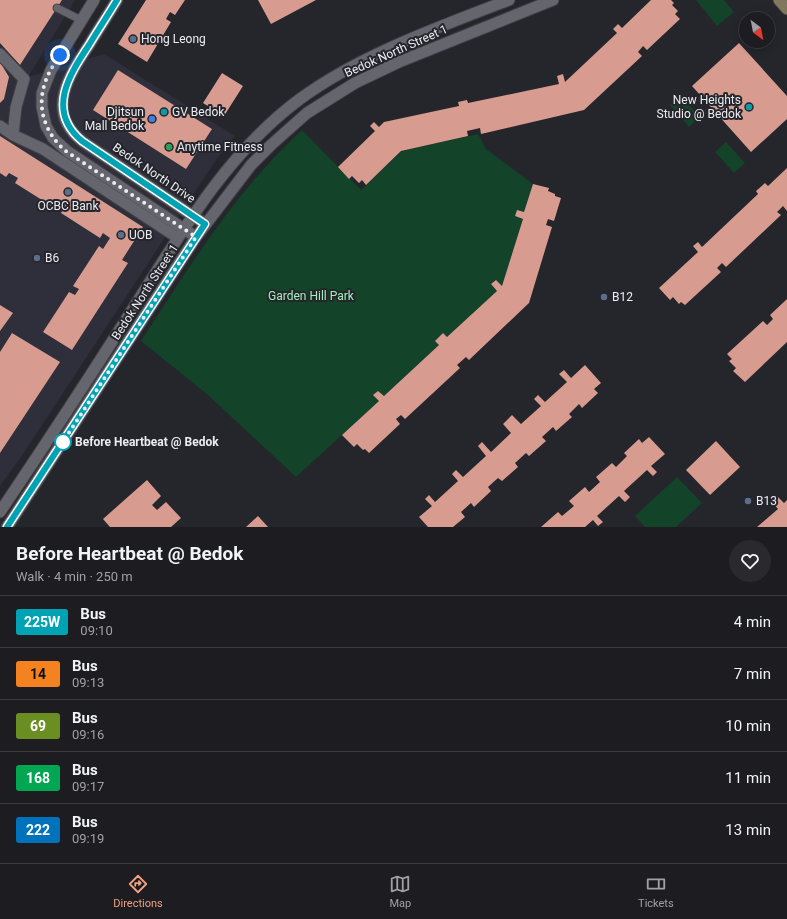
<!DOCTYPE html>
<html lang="en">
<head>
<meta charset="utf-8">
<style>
	:root { --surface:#1c1c21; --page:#29292e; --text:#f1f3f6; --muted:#a0a1a5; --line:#3a3a3f; --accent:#f2a07f }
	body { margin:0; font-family:Roboto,sans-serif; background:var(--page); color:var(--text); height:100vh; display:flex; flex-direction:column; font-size:15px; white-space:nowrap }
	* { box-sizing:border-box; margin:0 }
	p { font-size:13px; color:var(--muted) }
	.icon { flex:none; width:22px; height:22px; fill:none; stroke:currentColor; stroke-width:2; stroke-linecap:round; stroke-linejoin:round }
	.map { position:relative; height:527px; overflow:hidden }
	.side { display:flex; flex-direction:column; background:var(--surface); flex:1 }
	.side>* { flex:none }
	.badge { padding:0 8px; border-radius:3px; font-size:14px; line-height:26px }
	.needle { width:26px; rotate:148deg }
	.tools { position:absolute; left:739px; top:12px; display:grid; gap:8px }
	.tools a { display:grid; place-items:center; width:36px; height:36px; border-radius:50%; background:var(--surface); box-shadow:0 2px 10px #0003,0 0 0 1px var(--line); font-size:20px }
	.you { position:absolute; width:20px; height:20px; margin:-10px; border:3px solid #fff; border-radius:50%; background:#1a73e8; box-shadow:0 0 0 6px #1a73e833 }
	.map>.badge { position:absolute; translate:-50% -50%; box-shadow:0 0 0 2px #fff }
	.round { display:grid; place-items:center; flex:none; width:42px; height:42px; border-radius:21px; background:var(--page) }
	.headline { display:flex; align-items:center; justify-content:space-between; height:68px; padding:0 16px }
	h1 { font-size:19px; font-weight:700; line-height:30px }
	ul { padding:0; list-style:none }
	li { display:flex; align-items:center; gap:12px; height:52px; padding:0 16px; border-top:1px solid var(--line) }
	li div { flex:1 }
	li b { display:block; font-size:15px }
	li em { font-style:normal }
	li .badge { min-width:44px; font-weight:700; text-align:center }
	.dock { display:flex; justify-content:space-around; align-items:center; height:56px; border-top:1px solid var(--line); background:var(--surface); font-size:11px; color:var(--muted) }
	.dock a { display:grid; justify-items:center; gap:2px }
	.dock .on { color:var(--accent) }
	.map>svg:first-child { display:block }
</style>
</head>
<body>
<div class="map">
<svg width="787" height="527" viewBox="0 0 787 527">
	<rect width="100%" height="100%" fill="#25252c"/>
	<!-- built -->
	<path fill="#2f2e3b" d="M 0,0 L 75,0 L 28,77 L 104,54 L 235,136 L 215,161 L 23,454 L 0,486 Z"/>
	<!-- green -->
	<path fill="#134328" d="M 696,0 L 724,0 L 734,12 L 717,26 Z
		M 681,96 L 700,117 L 689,127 L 670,105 Z
		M 302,130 L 361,190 L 402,151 L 478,134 L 486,149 L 533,184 L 524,212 L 517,210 L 515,216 L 523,219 L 502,286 L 495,280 L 491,284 L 497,291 L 447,337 L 443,333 L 435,341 L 439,345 L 384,396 L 378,391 L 374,395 L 379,401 L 296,477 L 208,395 L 141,341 C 189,267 236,190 302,130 Z
		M 726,142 L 745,163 L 734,173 L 715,152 Z
		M 677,477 L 702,503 L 676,527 L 645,527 L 635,516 Z"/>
	<!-- building -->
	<path fill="#d79b8f" d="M 0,0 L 62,0 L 20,65 L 0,43 Z
		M 146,0 L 185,0 L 175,15 L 170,12 L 166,19 L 171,22 L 147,62 L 118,44 Z
		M 258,0 L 316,0 L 271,24 Z
		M 651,0 L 671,0 L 674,3 L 672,5 L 678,11 L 675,14 L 680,19 L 647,50 L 643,46 L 638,52 L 642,56 L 584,110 L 481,134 L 480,128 L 467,131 L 468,136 L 401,151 L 366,185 L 362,180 L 359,183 L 352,176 L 349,179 L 338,167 L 375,131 L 370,126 L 374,122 L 379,127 L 384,122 L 459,106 L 458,102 L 467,100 L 468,103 L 559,84 L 557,76 L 563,74 L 565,82 L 566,81 L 617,33 L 613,29 L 618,24 L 622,28 Z
		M 739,43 L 787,96 L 787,119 L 751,152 L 692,86 Z
		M 0,62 L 9,77 L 4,99 L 0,103 Z
		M 118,70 L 212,129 L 186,169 L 93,110 Z
		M 222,73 L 243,86 L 224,116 L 203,103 Z
		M 0,136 L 143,227 L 122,260 L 128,263 L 72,350 L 43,332 L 69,292 L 75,295 L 79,289 L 73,286 L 99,246 L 103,249 L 110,238 L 103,233 L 100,238 L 61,213 L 64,208 L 56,203 L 53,207 L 15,183 L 18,178 L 9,173 L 6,177 L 0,173 Z
		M 787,168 L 787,211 L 783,206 L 777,212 L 781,215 L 726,267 L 722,263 L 717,268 L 721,272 L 685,305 L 681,302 L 679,304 L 673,297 L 670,300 L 659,288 L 698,252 L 693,246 L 698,242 L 702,247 L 758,194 L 756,191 L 765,183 L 768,186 Z
		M 533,184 L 549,188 L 548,191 L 555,194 L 555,196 L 561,198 L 554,221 L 548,219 L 546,225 L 552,227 L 529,303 L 469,360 L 466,357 L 457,365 L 460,368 L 405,419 L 401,415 L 396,419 L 400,424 L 369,453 L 365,449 L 363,450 L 357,444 L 354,447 L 342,435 L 379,401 L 373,395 L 378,391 L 384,396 L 439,345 L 435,341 L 443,333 L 447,337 L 497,291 L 491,284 L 496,280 L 502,286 L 523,219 L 515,216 L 517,210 L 524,212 Z
		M 787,299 L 787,342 L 745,382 L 733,371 L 736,368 L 729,361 L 732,359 L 727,354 L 763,321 L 767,325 L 773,319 L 770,315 Z
		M 0,305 L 13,313 L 0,331 Z
		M 12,333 L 60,362 L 0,453 L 0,352 Z
		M 585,365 L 601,383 L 594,389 L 598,393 L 582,408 L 579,404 L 569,414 L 572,417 L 556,431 L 553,427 L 542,437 L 546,441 L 529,456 L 526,453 L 515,463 L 518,467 L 502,481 L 498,478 L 488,487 L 491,491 L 474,507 L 471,503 L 461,512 L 465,517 L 453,527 L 428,527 L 419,517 L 432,506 L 425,499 L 429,495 L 435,502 L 458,481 L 452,474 L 456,470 L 463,477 L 486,456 L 478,446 L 482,442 L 491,452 L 511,433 L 503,424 L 512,415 L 521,424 L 541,406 L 534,399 L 538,395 L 545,402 L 567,382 L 559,374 L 564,370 L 571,378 Z
		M 649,437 L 665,454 L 651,466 L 657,472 L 653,476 L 647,470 L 624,491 L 630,497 L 625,502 L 619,496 L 597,516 L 603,522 L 598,526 L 593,520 L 585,527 L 541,527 L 558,512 L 562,516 L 574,506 L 569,501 L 585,487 L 589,492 L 600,482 L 596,477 L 612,463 L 616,467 L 627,456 L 624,453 L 639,439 L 642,443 Z
		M 716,441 L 740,467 L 710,495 L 686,470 Z
		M 147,480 L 161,496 L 152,505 L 157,510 L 166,502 L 181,518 L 171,527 L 110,527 L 103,519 Z
		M 778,497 L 784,503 L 787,500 L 787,527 L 757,527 L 778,509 L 772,502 Z
		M 258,516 L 268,527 L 246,527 Z"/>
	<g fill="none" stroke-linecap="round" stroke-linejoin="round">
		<!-- service casing -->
		<g stroke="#403f45" stroke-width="9">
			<path id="service" d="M 57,8 L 81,20"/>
		</g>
		<!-- pedestrian casing -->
		<g stroke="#403f45" stroke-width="13">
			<path id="pedestrian" d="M 0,54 L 24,79 L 16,107 L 13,135
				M 0,126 L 13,135 L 43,149 L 172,234"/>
		</g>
		<!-- minor casing -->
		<g stroke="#403f45" stroke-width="13">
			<path id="minor" d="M 94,0 L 51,70 L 42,93 L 42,107 L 46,126 L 53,138 L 67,151 L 196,237
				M 117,0 C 108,15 98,30 89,45 C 69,75 45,112 82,141 L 205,224"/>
		</g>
		<!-- tertiary casing -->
		<g stroke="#403f45" stroke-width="13">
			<path id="tertiary" d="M 0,512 C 43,448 86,383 127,318 C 177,240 224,155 300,99 C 360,55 439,27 509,0
				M 7,527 L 196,237 L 251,165 L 271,145 L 307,113 L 355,83 L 399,62 L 553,0"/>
		</g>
		<!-- secondary casing -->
		<g stroke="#403f45" stroke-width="13">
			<path id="secondary" d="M 779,0 L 787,9"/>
		</g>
		<!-- service -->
		<use href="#service" stroke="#65656e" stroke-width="7"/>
		<!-- pedestrian -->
		<use href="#pedestrian" stroke="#65656e" stroke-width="11"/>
		<!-- minor -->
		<use href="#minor" stroke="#65656e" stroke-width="11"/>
		<!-- tertiary -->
		<use href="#tertiary" stroke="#65656e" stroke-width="11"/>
		<!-- secondary -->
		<use href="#secondary" stroke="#82785d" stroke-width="11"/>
	</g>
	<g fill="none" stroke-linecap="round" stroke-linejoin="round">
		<!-- line casing -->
		<g stroke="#fff" stroke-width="9">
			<path id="line" d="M 7,527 L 205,224 L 82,141 C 46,111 69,75 89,45 C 98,30 108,15 117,0"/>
		</g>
		<!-- line -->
		<use href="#line" stroke="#00a3b4" stroke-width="6"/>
		<!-- walk -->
		<path stroke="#ecebf1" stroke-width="4" stroke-dasharray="0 7.2" d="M 60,55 C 54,64 48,73 45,83 C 36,109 46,135 67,152 L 196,237 L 63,442"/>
	</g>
	<!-- markers -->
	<g fill="#5c6f8a" stroke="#25252c" stroke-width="1.5">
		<circle cx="133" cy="39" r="4"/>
		<circle cx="68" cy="192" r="4"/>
		<circle cx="121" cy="235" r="4"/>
		<circle cx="37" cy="258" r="4"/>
		<circle cx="604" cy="297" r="4"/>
		<circle cx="748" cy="501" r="4"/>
	</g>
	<g fill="#0f9aa8" stroke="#25252c" stroke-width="1.5">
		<circle cx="749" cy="107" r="4"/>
		<circle cx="164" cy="112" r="4"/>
	</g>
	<circle fill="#3f7fe0" stroke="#25252c" stroke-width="1.5" cx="152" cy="119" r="4"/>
	<circle fill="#2e9e5b" stroke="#25252c" stroke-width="1.5" cx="169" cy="147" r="4"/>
	<circle fill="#fff" stroke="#00a3b4" stroke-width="2" cx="63" cy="442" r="8"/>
	<g text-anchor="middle" stroke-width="4" stroke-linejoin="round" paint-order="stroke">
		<!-- poi labels -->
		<g font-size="12" fill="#ecebf1" stroke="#25252c" text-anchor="start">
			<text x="141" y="43">Hong Leong</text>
			<text x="741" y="104" text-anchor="end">New Heights<tspan x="741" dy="14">Studio @ Bedok</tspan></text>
			<text x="144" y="116" text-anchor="end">Djitsun<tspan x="144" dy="14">Mall Bedok</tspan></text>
			<text x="172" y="116">GV Bedok</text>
			<text x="177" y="151">Anytime Fitness</text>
			<text x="68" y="210" text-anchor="middle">OCBC Bank</text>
			<text x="129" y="239">UOB</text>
			<text x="45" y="262">B6</text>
			<text x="612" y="301">B12</text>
			<text x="756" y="505">B13</text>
		</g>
		<!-- street labels -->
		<g font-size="12" fill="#ecebf1" stroke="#25252c">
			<text transform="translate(396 51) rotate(-24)" y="4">Bedok North Street 1</text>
			<text transform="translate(154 173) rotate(34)" y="4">Bedok North Drive</text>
			<text transform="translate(145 292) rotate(-57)" y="4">Bedok North Street 1</text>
		</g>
		<!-- park labels -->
		<g font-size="12" fill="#a1eebb" stroke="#25252c">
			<text x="311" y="300">Garden Hill Park</text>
		</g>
		<!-- stop labels -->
		<g font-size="12" font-weight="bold" fill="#ecebf1" stroke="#25252c" text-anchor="start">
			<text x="75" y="446">Before Heartbeat @ Bedok</text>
		</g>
	</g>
</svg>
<div class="tools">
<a><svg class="needle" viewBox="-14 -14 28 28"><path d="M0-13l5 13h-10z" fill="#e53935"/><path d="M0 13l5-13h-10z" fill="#a0a1a5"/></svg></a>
</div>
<div class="you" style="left:60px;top:55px"></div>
</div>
<section class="side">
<div class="headline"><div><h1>Before Heartbeat @ Bedok</h1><p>Walk · 4 min · 250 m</p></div><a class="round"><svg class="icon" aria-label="heart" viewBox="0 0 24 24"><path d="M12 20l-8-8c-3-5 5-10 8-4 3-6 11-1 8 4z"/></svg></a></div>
<ul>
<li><span class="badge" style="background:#00a3b4;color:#fff">225W</span><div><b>Bus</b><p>09:10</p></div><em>4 min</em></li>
<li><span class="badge" style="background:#f58220;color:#111">14</span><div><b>Bus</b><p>09:13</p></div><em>7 min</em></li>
<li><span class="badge" style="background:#6b8e23;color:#fff">69</span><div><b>Bus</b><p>09:16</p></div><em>10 min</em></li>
<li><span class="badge" style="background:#00a651;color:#fff">168</span><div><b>Bus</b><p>09:17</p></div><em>11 min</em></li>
<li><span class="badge" style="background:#0072bc;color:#fff">222</span><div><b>Bus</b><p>09:19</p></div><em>13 min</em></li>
</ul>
</section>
<nav class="dock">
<a class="on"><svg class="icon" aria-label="directions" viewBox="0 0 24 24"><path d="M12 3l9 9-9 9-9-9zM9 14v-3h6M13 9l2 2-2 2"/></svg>Directions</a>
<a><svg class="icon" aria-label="map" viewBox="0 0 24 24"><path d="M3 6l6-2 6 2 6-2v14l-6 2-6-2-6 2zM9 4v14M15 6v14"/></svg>Map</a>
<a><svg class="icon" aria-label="tickets" viewBox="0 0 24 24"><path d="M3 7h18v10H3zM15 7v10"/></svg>Tickets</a>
</nav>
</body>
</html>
